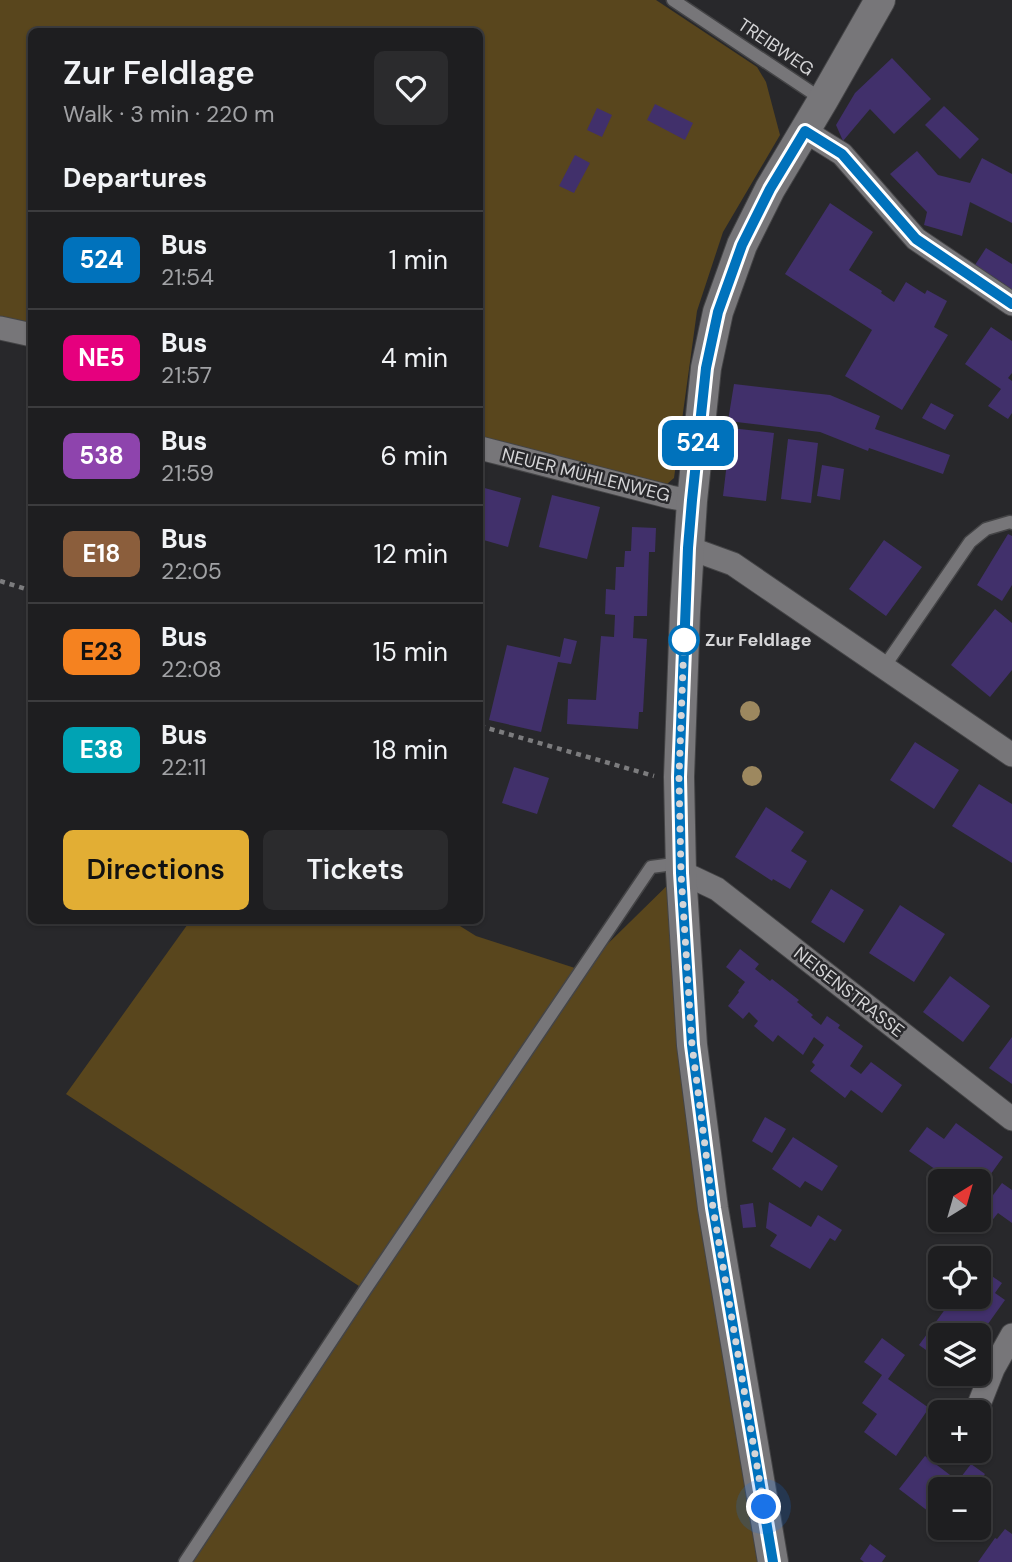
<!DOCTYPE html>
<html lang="en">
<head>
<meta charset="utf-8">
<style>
	:root { --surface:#1e1e20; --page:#2b2b2d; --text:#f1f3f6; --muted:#a1a2a5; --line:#3c3c3e; --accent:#e2ae34 }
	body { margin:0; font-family:"DM Sans",sans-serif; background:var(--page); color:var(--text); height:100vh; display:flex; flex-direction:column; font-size:26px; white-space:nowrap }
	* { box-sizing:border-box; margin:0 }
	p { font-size:23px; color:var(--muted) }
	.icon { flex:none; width:38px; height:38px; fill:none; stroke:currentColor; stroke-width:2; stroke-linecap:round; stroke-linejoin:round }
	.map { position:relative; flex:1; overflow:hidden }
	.sheet { position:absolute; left:28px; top:28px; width:455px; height:896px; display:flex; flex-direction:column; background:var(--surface); border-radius:10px; box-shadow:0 2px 5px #0004,0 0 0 2px var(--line) }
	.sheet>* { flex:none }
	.badge { padding:0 14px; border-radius:10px; font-size:24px; line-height:46px }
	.needle { width:46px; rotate:37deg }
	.controls { position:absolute; left:928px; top:1169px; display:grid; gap:14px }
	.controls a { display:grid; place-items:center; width:63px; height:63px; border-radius:10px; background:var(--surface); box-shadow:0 2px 5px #0004,0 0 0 2px var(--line); font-size:35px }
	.you { position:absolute; width:35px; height:35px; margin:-18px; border:5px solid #fff; border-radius:50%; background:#1a73e8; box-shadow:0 0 0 10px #1a73e833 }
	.map>.badge { position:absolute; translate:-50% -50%; box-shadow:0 0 0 4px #fff }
	h2 { padding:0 35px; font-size:26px; line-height:63px }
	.round { display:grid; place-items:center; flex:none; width:74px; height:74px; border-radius:10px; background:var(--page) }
	.headline { display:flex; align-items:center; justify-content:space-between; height:119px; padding:0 35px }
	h1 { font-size:33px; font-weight:600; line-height:52px }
	.action { display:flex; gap:14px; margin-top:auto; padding:14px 35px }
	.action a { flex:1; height:80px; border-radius:10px; background:var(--accent); color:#111; font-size:28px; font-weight:600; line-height:80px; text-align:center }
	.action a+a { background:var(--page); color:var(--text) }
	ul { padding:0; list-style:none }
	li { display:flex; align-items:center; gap:21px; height:98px; padding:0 35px; border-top:2px solid var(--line) }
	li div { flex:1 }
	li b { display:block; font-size:26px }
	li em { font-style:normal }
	li .badge { min-width:77px; font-weight:700; text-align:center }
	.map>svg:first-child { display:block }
</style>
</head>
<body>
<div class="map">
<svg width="1012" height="1562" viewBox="0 0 1012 1562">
	<rect width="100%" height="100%" fill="#28282b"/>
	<!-- green -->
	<path fill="#59461d" d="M 0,0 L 656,0 L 757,67 L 766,82 L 780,135 L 723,232 L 697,311 L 674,478 L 667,484 L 659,487 L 480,440 L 480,32 L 32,32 L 31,324 L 0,316 Z
		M 681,872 L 773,1562 L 185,1562 L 365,1290 L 66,1094 L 190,921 L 452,921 L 476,936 L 581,970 Z"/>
	<!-- building -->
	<path fill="#41306b" d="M 892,58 L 931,99 L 894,134 L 870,109 L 843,141 L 836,125 L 855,93 Z
		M 655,104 L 693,123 L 685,140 L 647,120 Z
		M 944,106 L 979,139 L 960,159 L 925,125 Z
		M 597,108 L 612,115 L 602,137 L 587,130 Z
		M 917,151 L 938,175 L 970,183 L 982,158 L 1012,174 L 1012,223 L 970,202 L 962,236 L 924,225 L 927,212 L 890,174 Z
		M 575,155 L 590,163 L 574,193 L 559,186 Z
		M 830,203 L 873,232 L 849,270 L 882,291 L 881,293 L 894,302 L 906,282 L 925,294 L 927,290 L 947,301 L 934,327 L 948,335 L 902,410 L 845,376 L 872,330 L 785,274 Z
		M 986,248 L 1012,264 L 1012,292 L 973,268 Z
		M 991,327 L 1012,341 L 1012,373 L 1008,378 L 1012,381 L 1012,413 L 1008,419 L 988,406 L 1001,389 L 965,364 Z
		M 734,384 L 830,395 L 880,416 L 875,429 L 950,455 L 943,474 L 869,448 L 868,451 L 820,432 L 728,421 Z
		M 931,403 L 954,415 L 945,430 L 922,418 Z
		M 731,428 L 774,433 L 766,501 L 723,496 Z
		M 788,439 L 818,443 L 811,503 L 781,499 Z
		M 822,465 L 844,469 L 840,500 L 817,496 Z
		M 481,487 L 521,498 L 508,547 L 480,539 L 480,493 Z
		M 552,495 L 600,507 L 587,559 L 539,547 Z
		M 632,527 L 656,528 L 655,552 L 649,552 L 647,616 L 634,616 L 633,638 L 647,639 L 643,712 L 639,712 L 638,729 L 567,724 L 568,699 L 596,700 L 601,636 L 614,637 L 615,615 L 605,614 L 606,589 L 615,590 L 616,567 L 624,567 L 625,551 L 631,551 Z
		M 1008,534 L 1012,536 L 1012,585 L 1002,601 L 977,585 Z
		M 884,540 L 922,567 L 886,616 L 849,589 Z
		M 995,609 L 1012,623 L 1012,670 L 990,697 L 951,665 Z
		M 564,638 L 577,641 L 571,664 L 558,662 L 541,732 L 489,720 L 507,645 L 560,657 Z
		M 915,742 L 959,770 L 934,809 L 890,780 Z
		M 514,767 L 549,778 L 537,814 L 502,803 Z
		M 979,784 L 1012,804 L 1012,863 L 952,826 Z
		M 766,807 L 804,832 L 791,851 L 807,861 L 790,889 L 773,879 L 772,881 L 735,857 Z
		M 831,889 L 864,910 L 844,943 L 811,922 Z
		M 900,905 L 945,934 L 914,982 L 869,953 Z
		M 740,949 L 759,964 L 755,969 L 770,981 L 772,979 L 799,1000 L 797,1002 L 813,1015 L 811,1017 L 821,1025 L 827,1016 L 840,1025 L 838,1028 L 863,1046 L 850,1066 L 861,1074 L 871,1062 L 902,1085 L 882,1113 L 851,1090 L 845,1098 L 810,1071 L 815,1065 L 812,1062 L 824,1045 L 814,1037 L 803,1055 L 778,1035 L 773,1042 L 754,1026 L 758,1021 L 749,1012 L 743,1019 L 728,1006 L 739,992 L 738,991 L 745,982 L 726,967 Z
		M 950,976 L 990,1006 L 963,1042 L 923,1012 Z
		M 1012,1037 L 1012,1084 L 989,1068 Z
		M 765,1117 L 786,1129 L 772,1153 L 752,1141 Z
		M 956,1123 L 1003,1157 L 978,1192 L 978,1181 L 952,1181 L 909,1151 L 927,1127 L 944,1139 Z
		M 793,1137 L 838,1166 L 822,1191 L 805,1181 L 800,1188 L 772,1169 Z
		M 1002,1183 L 1012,1190 L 1012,1223 L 998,1213 L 990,1223 L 979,1214 Z
		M 769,1202 L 811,1227 L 818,1215 L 842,1230 L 835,1241 L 830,1238 L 810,1269 L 770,1246 L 777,1235 L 766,1228 Z
		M 753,1203 L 756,1227 L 743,1228 L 740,1205 Z
		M 980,1268 L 1002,1283 L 995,1293 L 1005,1300 L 978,1338 L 978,1335 L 940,1335 L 940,1360 L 919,1345 L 954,1297 L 978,1297 L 978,1270 Z
		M 882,1338 L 905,1355 L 888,1379 L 929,1408 L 896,1456 L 864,1432 L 877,1414 L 862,1403 L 882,1375 L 864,1362 Z
		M 925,1456 L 958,1481 L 971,1464 L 985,1474 L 974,1489 L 940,1489 L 940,1515 L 937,1518 L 899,1489 Z
		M 1005,1529 L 1012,1534 L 1012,1562 L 978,1562 L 995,1538 L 997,1539 Z
		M 870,1544 L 886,1556 L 882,1562 L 864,1562 L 860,1559 Z"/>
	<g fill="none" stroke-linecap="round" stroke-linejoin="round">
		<!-- service casing -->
		<g stroke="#444446" stroke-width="15">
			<path id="service" d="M 673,0 L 823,100
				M 884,667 L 970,542 L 986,529 L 1010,522 L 1012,523
				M 185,1562 L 365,1290 L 651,867 L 681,863"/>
		</g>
		<!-- minor casing -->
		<g stroke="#444446" stroke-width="25">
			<path id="minor" d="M 805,131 L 842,154 L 916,239 L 1012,304
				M 0,328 L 32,335
				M 480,448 L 670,497 L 692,501
				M 689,548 L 733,564 L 1012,755
				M 681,872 L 717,889 L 1012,1119
				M 976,1412 L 993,1369 L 1012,1335"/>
		</g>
		<!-- tertiary casing -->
		<g stroke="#444446" stroke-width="32">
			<path id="tertiary" d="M 773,1562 L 713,1208 L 692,1045 L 681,872 L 679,777 L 685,612 L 689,548 L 692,501 L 706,368 L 718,312 L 742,245 L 770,189 L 823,100 L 880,0"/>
		</g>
		<!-- path -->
		<path stroke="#7c7c7e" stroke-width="4.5" stroke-dasharray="5 5" stroke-linecap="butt" d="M 0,581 L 32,591
			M 480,726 L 654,776"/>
		<!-- service -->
		<use href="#service" stroke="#777679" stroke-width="12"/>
		<!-- minor -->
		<use href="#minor" stroke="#777679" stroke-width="23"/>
		<!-- tertiary -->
		<use href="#tertiary" stroke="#777679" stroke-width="30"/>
	</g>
	<!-- trees -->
	<g fill="#9d885f">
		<circle cx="750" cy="711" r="10"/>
		<circle cx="752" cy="776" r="10"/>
	</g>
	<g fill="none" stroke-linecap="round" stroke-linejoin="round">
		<!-- line casing -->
		<g stroke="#fff" stroke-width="16">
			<path id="line" d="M 773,1562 L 713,1208 L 692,1045 L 681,873 L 679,777 L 688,548 L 692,500 L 706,368 L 718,312 L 742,245 L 770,189 L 805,131 L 842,154 L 916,239 L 1012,304"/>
		</g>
		<!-- line -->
		<use href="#line" stroke="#0072bc" stroke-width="10"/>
		<!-- walk -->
		<path stroke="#d5d5d7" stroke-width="7" stroke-dasharray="0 12.6" d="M 684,640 L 679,777 L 681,873 L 692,1045 L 713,1208 L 764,1507"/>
	</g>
	<!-- markers -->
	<circle fill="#fff" stroke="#0072bc" stroke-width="3.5" cx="684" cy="640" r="14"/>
	<g text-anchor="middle" stroke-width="5" stroke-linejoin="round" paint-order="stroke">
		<!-- street labels -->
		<g font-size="18" fill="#d5d5d7" stroke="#28282b">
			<text transform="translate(776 47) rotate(34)" y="6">TREIBWEG</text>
			<text transform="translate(586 475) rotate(14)" y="6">NEUER MÜHLENWEG</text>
			<text transform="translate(849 992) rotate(38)" y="6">NEISENSTRASSE</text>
		</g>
		<!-- stop labels -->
		<g font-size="18" font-weight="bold" fill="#d5d5d7" stroke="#28282b" text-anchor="start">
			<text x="705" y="646">Zur Feldlage</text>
		</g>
	</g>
</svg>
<div class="controls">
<a><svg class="needle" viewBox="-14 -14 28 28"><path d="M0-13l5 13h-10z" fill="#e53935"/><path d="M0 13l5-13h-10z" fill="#a1a2a5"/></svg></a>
<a><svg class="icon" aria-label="locate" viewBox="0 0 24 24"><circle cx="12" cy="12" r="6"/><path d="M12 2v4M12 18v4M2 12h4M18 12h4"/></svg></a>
<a><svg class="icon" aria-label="layers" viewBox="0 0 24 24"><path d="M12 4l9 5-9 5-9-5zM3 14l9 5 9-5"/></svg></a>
<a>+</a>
<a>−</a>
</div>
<div class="you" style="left:764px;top:1507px"></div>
<b class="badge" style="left:698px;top:443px;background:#0072bc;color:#fff">524</b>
<section class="sheet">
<div class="headline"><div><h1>Zur Feldlage</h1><p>Walk · 3 min · 220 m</p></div><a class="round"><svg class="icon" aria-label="heart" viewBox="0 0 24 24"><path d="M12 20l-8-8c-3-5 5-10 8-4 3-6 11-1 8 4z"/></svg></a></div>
<h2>Departures</h2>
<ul>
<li><span class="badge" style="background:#0072bc;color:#fff">524</span><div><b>Bus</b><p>21:54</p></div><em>1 min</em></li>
<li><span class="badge" style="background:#e6007e;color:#fff">NE5</span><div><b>Bus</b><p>21:57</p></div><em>4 min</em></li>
<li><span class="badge" style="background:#8e44ad;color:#fff">538</span><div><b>Bus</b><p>21:59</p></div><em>6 min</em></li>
<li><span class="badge" style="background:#8b5e3c;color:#fff">E18</span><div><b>Bus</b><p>22:05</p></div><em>12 min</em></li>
<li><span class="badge" style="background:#f58220;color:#111">E23</span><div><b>Bus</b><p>22:08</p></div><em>15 min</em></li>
<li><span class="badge" style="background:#00a3b4;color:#fff">E38</span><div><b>Bus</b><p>22:11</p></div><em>18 min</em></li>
</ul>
<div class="action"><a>Directions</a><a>Tickets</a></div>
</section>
</div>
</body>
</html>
